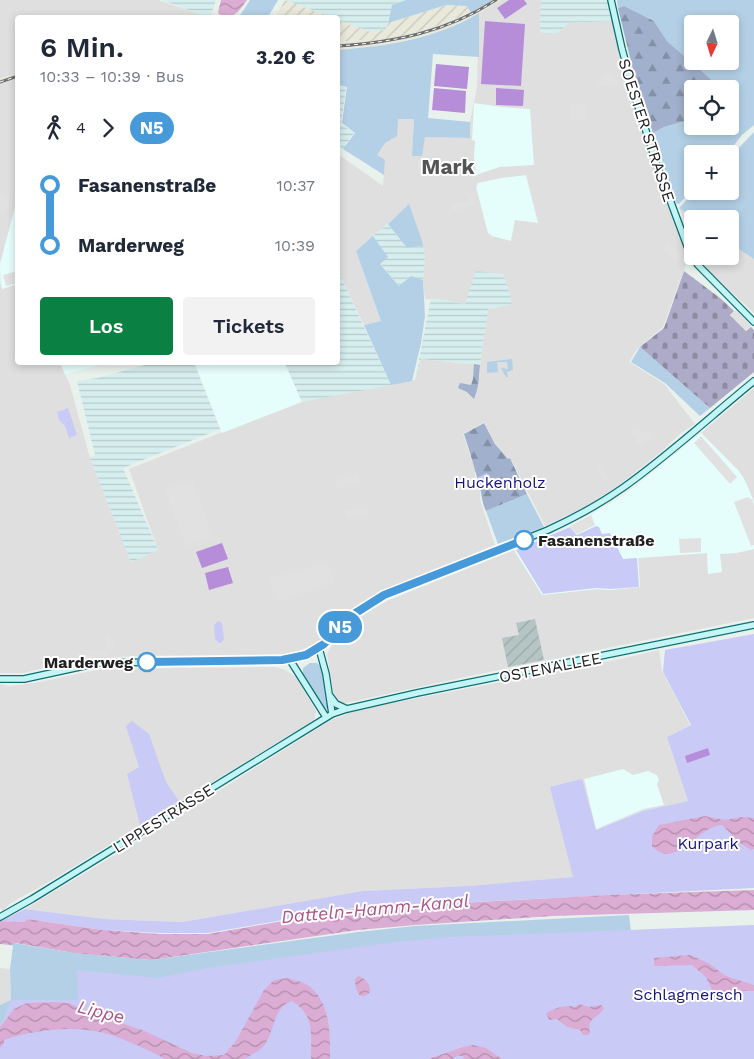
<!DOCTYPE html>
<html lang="de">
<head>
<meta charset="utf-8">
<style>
	:root { --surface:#fff; --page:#f2f2f3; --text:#1f2937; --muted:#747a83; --accent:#0b8043 }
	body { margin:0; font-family:"Work Sans",sans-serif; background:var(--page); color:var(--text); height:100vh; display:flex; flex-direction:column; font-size:19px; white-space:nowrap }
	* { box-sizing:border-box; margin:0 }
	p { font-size:16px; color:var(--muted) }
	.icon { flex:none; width:28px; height:28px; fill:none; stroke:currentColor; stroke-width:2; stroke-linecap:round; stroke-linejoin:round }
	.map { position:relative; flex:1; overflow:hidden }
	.panel { position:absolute; left:15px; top:15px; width:325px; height:350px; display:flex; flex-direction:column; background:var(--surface); border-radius:5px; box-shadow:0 2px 8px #0003 }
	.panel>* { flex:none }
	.badge { padding:0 10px; border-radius:16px; font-size:18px; line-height:32px }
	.needle { width:32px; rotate:184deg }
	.tools { position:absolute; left:684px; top:15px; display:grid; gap:10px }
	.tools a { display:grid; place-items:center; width:55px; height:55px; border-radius:5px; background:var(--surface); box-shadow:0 2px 8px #0003; font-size:25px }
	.map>.badge { position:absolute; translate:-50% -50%; box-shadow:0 0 0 2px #fff }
	.legs { display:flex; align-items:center; gap:8px; height:55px; padding:0 25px; font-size:16px }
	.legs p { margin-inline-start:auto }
	.headline { display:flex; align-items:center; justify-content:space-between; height:85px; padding:0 25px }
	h1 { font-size:28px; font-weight:600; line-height:38px }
	.button { display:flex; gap:10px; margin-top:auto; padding:10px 25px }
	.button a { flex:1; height:58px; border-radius:5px; background:var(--accent); color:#fff; font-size:20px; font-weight:600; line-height:58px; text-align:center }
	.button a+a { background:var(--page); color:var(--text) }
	ul { padding:0 25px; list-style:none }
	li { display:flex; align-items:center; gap:18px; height:60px; font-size:19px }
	li i { display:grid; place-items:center; width:8px; height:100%; margin:0 6px; background:currentColor }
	li i::after { content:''; width:12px; height:12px; margin:-6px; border:4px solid; border-radius:50%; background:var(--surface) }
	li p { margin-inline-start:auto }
	li:first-child i { background:linear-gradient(#0000 50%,currentColor 0) }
	li:last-child i { background:linear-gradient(currentColor 50%,#0000 0) }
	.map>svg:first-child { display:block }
</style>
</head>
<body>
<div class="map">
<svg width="754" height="1059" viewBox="0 0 754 1059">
	<defs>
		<pattern id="industrial-furrows" width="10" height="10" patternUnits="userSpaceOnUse" patternTransform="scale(1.25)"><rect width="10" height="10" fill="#e8e9db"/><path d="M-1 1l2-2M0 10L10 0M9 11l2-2" fill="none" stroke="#c7c8bc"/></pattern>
		<pattern id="construction-furrows" width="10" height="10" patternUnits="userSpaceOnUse" patternTransform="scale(1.25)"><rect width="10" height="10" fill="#b4c5c4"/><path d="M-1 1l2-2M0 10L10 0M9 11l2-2" fill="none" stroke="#9aa9a8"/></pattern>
		<pattern id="farmland-rules" width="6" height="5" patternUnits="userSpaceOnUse" patternTransform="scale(1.25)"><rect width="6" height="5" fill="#d6eeee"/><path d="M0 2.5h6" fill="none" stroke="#b7cccc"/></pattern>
		<pattern id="forest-firs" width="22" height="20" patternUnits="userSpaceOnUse" patternTransform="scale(1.25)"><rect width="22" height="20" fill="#a1b1cd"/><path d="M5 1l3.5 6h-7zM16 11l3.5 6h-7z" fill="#8390a6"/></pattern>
		<pattern id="cemetery-stones" width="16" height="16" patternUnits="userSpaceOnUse" patternTransform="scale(1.25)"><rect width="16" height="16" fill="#aeabc8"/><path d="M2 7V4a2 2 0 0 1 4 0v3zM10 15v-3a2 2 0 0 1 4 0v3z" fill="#8d8ba2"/></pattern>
		<pattern id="water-waves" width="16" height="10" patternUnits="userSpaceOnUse" patternTransform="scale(1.25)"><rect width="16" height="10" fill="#dbadd4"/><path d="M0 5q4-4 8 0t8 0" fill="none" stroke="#b18cac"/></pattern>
	</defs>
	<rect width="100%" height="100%" fill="#e9f1ed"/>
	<!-- residential -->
	<path fill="#dedfde" d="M 0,0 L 158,0 L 208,17 L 18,18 L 17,200 L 0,264 Z
		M 501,0 L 541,0 L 540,32 L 557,34 L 568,23 L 612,21 L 625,77 L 677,228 L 688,254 L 687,261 L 663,327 L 637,349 L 629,362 L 664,384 L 695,424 L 681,433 L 662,451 L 623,482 L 587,506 L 545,526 L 510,457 L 508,459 L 495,443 L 484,422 L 463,434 L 475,470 L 475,477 L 480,491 L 480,500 L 495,545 L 382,591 L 362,602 L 352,609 L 322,639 L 315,645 L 301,650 L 286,654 L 134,656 L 94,659 L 56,665 L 23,673 L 0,673 L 0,282 L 2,289 L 17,284 L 18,362 L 60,363 L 70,385 L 90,458 L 131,562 L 158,550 L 129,469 L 296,403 L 415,380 L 421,359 L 480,365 L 488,308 L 511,298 L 503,274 L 465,304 L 444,300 L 425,299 L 423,280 L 425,256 L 409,205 L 356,251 L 381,321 L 364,325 L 338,271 L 338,154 L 383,186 L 385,161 L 377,155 L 398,119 L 414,119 L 412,156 L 425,137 L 470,138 L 470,122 L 477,87 L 479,13 Z
		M 679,208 L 695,219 L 692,219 L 692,237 Z
		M 730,243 L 754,259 L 754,313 L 712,274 L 702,262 L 700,256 L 730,256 Z
		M 754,388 L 754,502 L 743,477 L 701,433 Z
		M 754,549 L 754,618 L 465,677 L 346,703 L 339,703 L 334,697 L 327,654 L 335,640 L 354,621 L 387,601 L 514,550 L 543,595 L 597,589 L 611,590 L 640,587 L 638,558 L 707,553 L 708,574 L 720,554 L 736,553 Z
		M 659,650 L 662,671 L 690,725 L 667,737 L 688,801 L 643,811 L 595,830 L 574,877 L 468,886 L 363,891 L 182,922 L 104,919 L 25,909 L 163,826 L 331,720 L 355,711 L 377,706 L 625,658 Z
		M 274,667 L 285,670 L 296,677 L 316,711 L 314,720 L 47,883 L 9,904 L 3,911 L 0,908 L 0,684 L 9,686 L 35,683 L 101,669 Z
		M 0,968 L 10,969 L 11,1000 L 0,1005 Z"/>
	<!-- industrial -->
	<path fill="url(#industrial-furrows)" d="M 285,0 L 331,17 L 275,18 Z
		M 446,5 L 467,6 L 471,13 L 441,25 L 394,39 L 377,42 L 360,40 L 338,42 L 338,20 L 371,32 L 386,29 L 388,23 Z"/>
	<!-- education -->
	<path fill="#e5fdfb" d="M 474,103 L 502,107 L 530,109 L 534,165 L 500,167 L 476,175 L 474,156 L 475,141 L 472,140 Z
		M 526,175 L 538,223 L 515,220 L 511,241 L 492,236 L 488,233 L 476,187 L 478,183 L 501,178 Z
		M 17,200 L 17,284 L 2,289 L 0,264 Z
		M 60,363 L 109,363 L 65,374 Z
		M 195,363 L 285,363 L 302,402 L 222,433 Z
		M 701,433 L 738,470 L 743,477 L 748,487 L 754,502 L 754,549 L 736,553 L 720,554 L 722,572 L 708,574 L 707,553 L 638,558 L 640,587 L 611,590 L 597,589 L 542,595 L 514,550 L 566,528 L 612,503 L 627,493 Z
		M 623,769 L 633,775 L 648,771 L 657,775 L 659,780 L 657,784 L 664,805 L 644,809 L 596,829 L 584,779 Z"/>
	<!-- railway -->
	<path fill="#e8e9db" d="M 493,0 L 501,0 L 469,19 L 443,31 L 378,47 L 338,50 L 338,42 L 360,40 L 377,42 L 423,31 L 471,13 Z
		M 17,73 L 17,79 L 0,84 L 0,78 Z"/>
	<!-- construction -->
	<path fill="url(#construction-furrows)" d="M 535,619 L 544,660 L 508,667 L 502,638 L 519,635 L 516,623 Z"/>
	<!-- farmland -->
	<path fill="url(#farmland-rules)" d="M 162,0 L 216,0 L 210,18 Z
		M 285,0 L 406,0 L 392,5 L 386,29 L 371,32 L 338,20 L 338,18 L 331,17 Z
		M 541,0 L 607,0 L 612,21 L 568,23 L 557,34 L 540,32 Z
		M 338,86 L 346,87 L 341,124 L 354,133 L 343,149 L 338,145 Z
		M 388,224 L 407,248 L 423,246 L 425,256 L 423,280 L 411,276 L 399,286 L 380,263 L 373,236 Z
		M 338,271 L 391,385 L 302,402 L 285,363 L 338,362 Z
		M 476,271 L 503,274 L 511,298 L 512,305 L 488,309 L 480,365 L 421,359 L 415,380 L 431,298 L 465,304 Z
		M 156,362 L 194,363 L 220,429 L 123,468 L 158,550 L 131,562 L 90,458 L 95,455 L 77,381 L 97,378 Z"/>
	<!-- grass -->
	<path fill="#b3d0e6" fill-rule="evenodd" d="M 250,0 L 278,0 L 268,17 L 236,17 L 241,14 Z
		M 406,0 L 493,0 L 471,13 L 467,6 L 446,5 L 388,23 L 392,5 Z
		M 617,0 L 754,0 L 754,125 L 742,135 L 727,154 L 692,154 L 692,190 L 679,204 L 676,203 L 653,133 L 664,127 L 692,119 L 692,126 L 730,126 L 730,110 L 739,104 L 730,96 L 730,89 L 722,89 L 667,41 L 654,21 L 624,6 L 618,8 ZM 692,24 L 730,24 L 730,61 L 692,61 Z
		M 479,13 L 479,57 L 433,54 L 428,118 L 470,122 L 470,138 L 425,137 L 422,156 L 412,156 L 414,119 L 398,119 L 397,136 L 385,143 L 377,155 L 385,160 L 384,175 L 343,149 L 355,133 L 342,123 L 347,87 L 338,85 L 338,50 C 387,46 436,39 479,13 Z
		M 754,132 L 754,259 L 730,243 L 730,219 L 695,219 L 679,208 L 695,191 L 730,191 L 730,157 Z
		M 409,204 L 422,241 L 423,246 L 407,248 L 388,224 Z
		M 373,236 L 388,257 L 380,264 L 399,286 L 411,276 L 423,280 L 425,316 L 421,343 L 412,381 L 391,385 L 364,325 L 381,321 L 356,251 Z
		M 640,347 L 710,408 L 700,416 L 665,383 L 631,362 Z
		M 512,359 L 513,370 L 507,372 L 508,377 L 506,377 L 501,368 L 508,369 L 507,362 L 497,362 L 498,372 L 487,373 L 487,362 Z
		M 527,494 L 544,527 L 498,544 L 486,511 Z
		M 310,663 L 317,663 L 321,667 L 329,708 L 324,710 L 303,677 L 303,668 Z
		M 629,915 L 632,940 L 0,1027 L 0,1005 L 11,1000 L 10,969 L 13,946 L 10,945 L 14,943 L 74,953 L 151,960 L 358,932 L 415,926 Z"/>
	<!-- forest -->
	<path fill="url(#forest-firs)" d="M 624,6 L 654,21 L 667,41 L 722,89 L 692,89 L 692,119 L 664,127 L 653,133 L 632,66 L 618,8 Z
		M 474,364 L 480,365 C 478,380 480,384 474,399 L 467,392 L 458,388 L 460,383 L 471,385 L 473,379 Z
		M 484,423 L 495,444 L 508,459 L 510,458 L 527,494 L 486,511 C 482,503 482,496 480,488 C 475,470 470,452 464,434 Z"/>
	<!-- cemetery -->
	<path fill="url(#cemetery-stones)" d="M 684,271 L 720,298 L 734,311 L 730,315 L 746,331 L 751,327 L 754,330 L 754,372 L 710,408 L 640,347 L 664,328 Z"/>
	<!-- park -->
	<path fill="#cacaf6" d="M 68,408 L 77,435 L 69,438 L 65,426 L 59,420 L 57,412 Z
		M 487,473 L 492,480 L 487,488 L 481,490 L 477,478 Z
		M 596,526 L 599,527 L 602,534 L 610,533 L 623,559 L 637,558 L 639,587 L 611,589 L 596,588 L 543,594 L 516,550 L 570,527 L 577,535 Z
		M 218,621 L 222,623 L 224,639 L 221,643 L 219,643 L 215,639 L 214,625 Z
		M 754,634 L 754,888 L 353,908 L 208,933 L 159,933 L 103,930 L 27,919 L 24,922 L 0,921 L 25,909 L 104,919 L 182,922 L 363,891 L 468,886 L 573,877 L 550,787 L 582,779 L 596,830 L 643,811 L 688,801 L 667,737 L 691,725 L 663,672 L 665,650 Z
		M 132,721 L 149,734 L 166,782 L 179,801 L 140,825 L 127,774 L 139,767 L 126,726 Z
		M 754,925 L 754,1059 L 0,1059 L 0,1024 L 3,1022 L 11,1000 L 78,1000 L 77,970 L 157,978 L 207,968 L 395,942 L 450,937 Z"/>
	<!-- pitch -->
	<path fill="#b68dd9" d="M 509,0 L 524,0 L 527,4 L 505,19 L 497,8 Z
		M 485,21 L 525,24 L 521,86 L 481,84 Z
		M 436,64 L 469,67 L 467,89 L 434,86 Z
		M 434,88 L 466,91 L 465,113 L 432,110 Z
		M 496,88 L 524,90 L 523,106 L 496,105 Z
		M 222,543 L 228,559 L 202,568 L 196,552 Z
		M 228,567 L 233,583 L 209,590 L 205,573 Z
		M 708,748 L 710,755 L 687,763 L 685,756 Z"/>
	<!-- parking -->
	<path fill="#e1e1e1" d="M 607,71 L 619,82 L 613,89 L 611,87 L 602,86 L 599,89 L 595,84 Z
		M 571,104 L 586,104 L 586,120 L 571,120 Z
		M 0,193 L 11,196 L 6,213 L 0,211 Z
		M 473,196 L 475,205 L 453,211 L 451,203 L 470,200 L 469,197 Z
		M 667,243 L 686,257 L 683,264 L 663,251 Z
		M 17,271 L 17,283 L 6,286 L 3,275 Z
		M 736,310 L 751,326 L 746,331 L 730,315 Z
		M 637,426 L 644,433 L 649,430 L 656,437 L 651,441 L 649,439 L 640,446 L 630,431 Z
		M 701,436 L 737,477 L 730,484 L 694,443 Z
		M 600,462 L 609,480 L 605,482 L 596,463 Z
		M 358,473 L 360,483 L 337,490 L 334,480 Z
		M 192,480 L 213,537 L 186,547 L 165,489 Z
		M 748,497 L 750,499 L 752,499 L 754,505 L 754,545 L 751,546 L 734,502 Z
		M 364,506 L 365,509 L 368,508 L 370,514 L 347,520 L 344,511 Z
		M 591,515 L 595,525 L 577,534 L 570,526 Z
		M 701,538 L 701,552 L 680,553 L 679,539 Z
		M 327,560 L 335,581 L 278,603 L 269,579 L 295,569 L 296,572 Z
		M 105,636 L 109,636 L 109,639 L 113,639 L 113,650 L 108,656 L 85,659 L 83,650 L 104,650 L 106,646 Z
		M 568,667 L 564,672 L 529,679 L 525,676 Z"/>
	<!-- water -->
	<path fill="url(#water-waves)" d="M 221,0 L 247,0 C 240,10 230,25 218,13 Z
		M 705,816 L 725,820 L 741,817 L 754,818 L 754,849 L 751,850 L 740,843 L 722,825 C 699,825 675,872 652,846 L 652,836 L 659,825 Z
		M 754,890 L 754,910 L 553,916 L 416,925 L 358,930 L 151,960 L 74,953 L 16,943 L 10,945 L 0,944 L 0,921 L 24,922 L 27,919 L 103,930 L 159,934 L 208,934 L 352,909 L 608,895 Z
		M 690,955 L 708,963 L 726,976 L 754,985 L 754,991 L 737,991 L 726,1002 L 715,996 L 706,977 L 692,965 L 654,966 L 654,958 Z
		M 358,976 C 365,978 371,984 370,992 C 359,1004 355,988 355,979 Z
		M 287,978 C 293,980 300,981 306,984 C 331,1000 330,1033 330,1059 L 311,1059 C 311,1035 315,1015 292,1001 C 272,1007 275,1034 262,1048 C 258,1052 250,1055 245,1059 L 164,1059 L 158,1055 C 141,1047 123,1038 104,1033 C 74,1025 34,1030 4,1040 L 4,1043 L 0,1048 L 0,1027 L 14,1009 L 27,1003 L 56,1002 L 69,1003 L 89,1012 L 142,1030 L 192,1053 L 207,1056 L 224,1055 L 236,1041 L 264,990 L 274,980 Z
		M 579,1004 L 589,1007 L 601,1005 L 604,1008 C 599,1019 586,1016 590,1033 L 588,1035 L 583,1035 L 580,1030 L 567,1027 L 557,1019 L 549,1020 L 546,1013 C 555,1009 565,1004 575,1007 Z
		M 473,1045 L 486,1048 L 502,1059 L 464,1059 L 463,1056 L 457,1056 L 452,1059 L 428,1059 L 463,1047 Z"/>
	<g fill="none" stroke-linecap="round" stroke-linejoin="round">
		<!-- secondary casing -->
		<g stroke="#0e6f73" stroke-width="8">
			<path id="secondary" d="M 611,0 L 622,49 L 635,97 L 657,165 L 689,251 L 698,265 L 754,322
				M 319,648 L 326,674 L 332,714
				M 290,660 L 326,717
				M 0,679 L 24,679 L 98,663 L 282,660 C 319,657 323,641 347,619 C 359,610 371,602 384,595 L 548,530 C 574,518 600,504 624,487 C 669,455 711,416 754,381
				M 330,696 L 336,704 L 347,709
				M 0,917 L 32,899 L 332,714 L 347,709 L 417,693 L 754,625"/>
		</g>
		<!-- secondary -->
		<use href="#secondary" stroke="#c2f5f4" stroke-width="5.5"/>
		<!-- rail casing -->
		<g stroke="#6f6f6f" stroke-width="3">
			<path id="rail" d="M 338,46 C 396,42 446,32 496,0
				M 0,82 L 18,76"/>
		</g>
		<!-- rail -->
		<use href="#rail" stroke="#fff" stroke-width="1" stroke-dasharray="4" stroke-linecap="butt"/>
	</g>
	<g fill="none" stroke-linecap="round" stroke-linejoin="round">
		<!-- line-1 casing -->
		<g stroke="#fff" stroke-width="11">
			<path id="line-1" d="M 147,662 L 282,660 L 306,655 L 324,644 L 354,614 L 384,595 L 524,540"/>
		</g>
		<!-- line-1 -->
		<use href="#line-1" stroke="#479ada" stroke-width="8"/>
	</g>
	<!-- markers -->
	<g fill="#fff" stroke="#479ada" stroke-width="2.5">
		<circle cx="524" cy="540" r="9"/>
		<circle cx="147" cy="662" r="9"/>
	</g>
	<g text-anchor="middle" stroke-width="4" stroke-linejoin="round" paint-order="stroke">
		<!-- street labels -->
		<g font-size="16" fill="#212121" stroke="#fff">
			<text transform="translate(647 130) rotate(72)" y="6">SOESTER STRASSE</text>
			<text transform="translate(550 667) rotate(-11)" y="6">OSTENALLEE</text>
			<text transform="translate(163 818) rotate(-32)" y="6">LIPPESTRASSE</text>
		</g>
		<!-- park labels -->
		<g font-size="16" fill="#15147a" stroke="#fff">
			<text x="500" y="488">Huckenholz</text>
			<text x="708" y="849">Kurpark</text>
			<text x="688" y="1000">Schlagmersch</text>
		</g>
		<!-- stop labels -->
		<g font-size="16" font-weight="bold" fill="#212121" stroke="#fff" text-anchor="start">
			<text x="538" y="546">Fasanenstraße</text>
			<text x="133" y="668" text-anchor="end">Marderweg</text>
		</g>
		<!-- water labels -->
		<g font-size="18" font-style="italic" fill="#ab5486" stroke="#fff">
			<text transform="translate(375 909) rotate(-5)" y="6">Datteln-Hamm-Kanal</text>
			<text transform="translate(101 1012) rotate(14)" y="6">Lippe</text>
		</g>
		<!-- district labels -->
		<g font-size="21" font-weight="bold" fill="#545454" stroke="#fff">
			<text x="448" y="174">Mark</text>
		</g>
	</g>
</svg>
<div class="tools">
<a><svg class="needle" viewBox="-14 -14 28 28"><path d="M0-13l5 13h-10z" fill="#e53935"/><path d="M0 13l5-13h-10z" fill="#747a83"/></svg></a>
<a><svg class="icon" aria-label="locate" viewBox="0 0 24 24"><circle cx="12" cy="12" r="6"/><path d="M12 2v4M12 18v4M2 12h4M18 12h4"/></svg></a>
<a>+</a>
<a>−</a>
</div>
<b class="badge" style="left:340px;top:627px;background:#479ada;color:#fff">N5</b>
<section class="panel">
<div class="headline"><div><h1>6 Min.</h1><p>10:33 – 10:39 · Bus</p></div><b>3.20 €</b></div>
<div class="legs"><svg class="icon" aria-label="walk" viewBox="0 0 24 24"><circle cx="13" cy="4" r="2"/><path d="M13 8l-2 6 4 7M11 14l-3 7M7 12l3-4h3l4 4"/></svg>4<svg class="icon" aria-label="forward" viewBox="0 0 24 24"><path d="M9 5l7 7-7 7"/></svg><b class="badge" style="background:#479ada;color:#fff">N5</b></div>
<ul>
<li><i style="color:#479ada"></i><b>Fasanenstraße</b><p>10:37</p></li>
<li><i style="color:#479ada"></i><b>Marderweg</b><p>10:39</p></li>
</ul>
<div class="button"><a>Los</a><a>Tickets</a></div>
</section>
</div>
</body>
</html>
